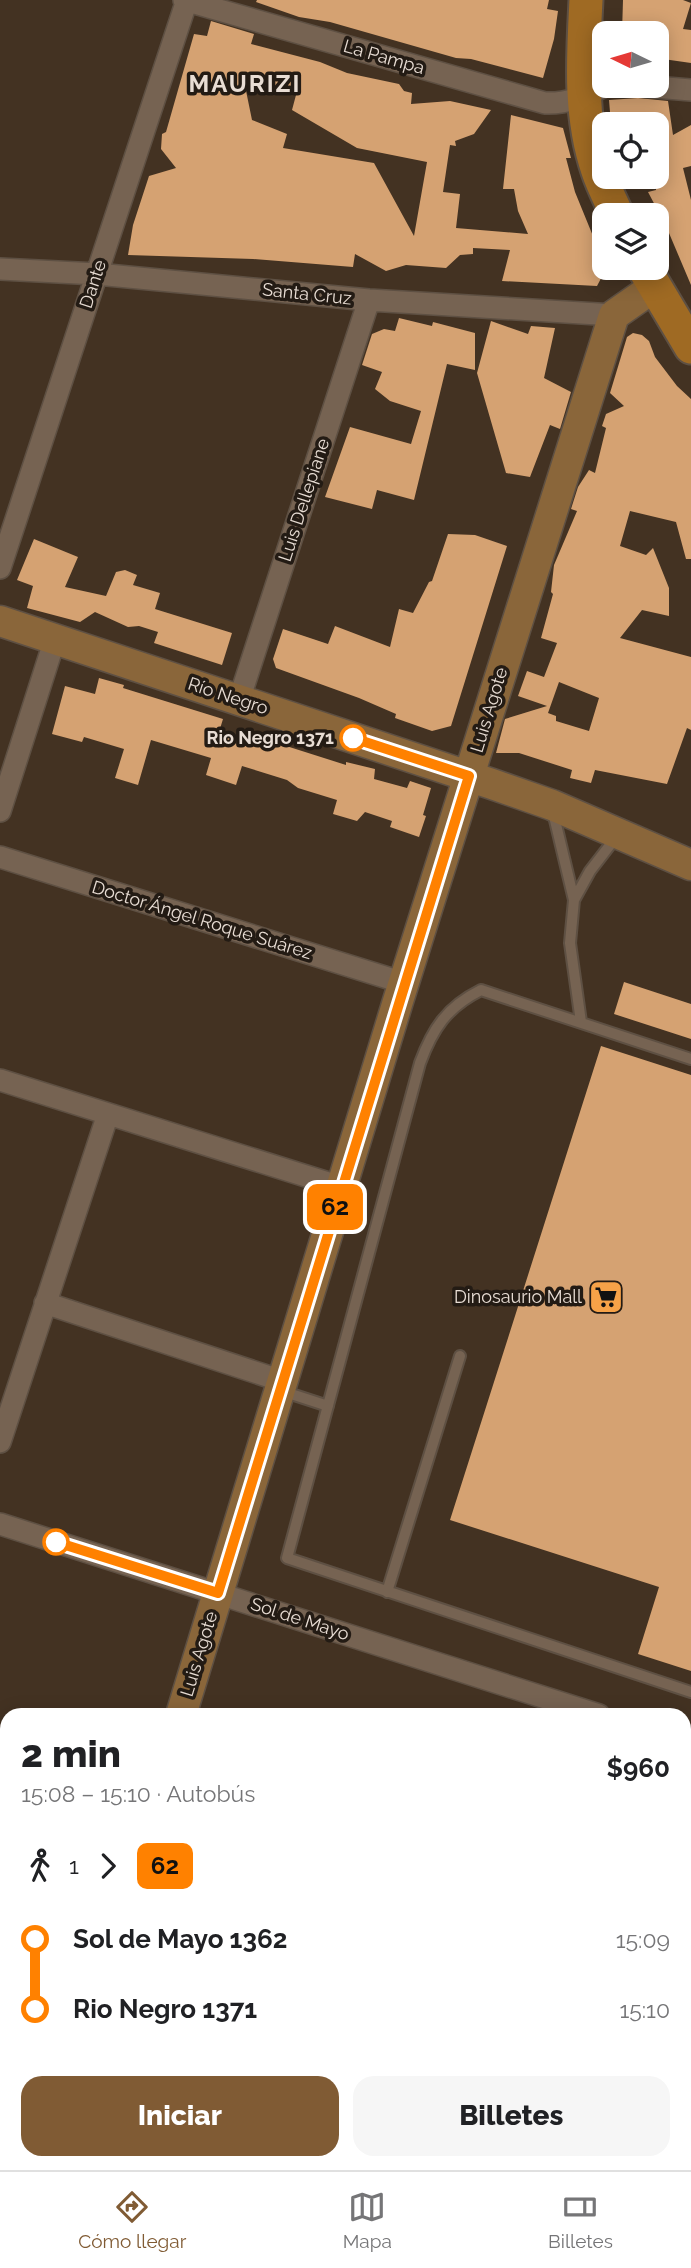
<!DOCTYPE html>
<html lang="es">
<head>
<meta charset="utf-8">
<style>
	:root { --surface:#fff; --page:#f6f6f6; --text:#202124; --muted:#757577; --line:#e0e0e0; --accent:#805b34 }
	body { margin:0; font-family:Raleway,sans-serif; background:var(--page); color:var(--text); height:100vh; display:flex; flex-direction:column; font-size:26px; white-space:nowrap }
	* { box-sizing:border-box; margin:0 }
	p { font-size:23px; color:var(--muted) }
	.icon { flex:none; width:38px; height:38px; fill:none; stroke:currentColor; stroke-width:2; stroke-linecap:round; stroke-linejoin:round }
	.map { position:relative; flex:1; overflow:hidden }
	.panel { position:absolute; left:0px; top:1708px; width:691px; height:462px; display:flex; flex-direction:column; background:var(--surface); border-radius:21px 21px 0 0; box-shadow:0 4px 18px #0003 }
	.panel>* { flex:none }
	.badge { padding:0 14px; border-radius:10px; font-size:24px; line-height:46px }
	.needle { width:46px; rotate:275deg }
	.controls { position:absolute; left:592px; top:21px; display:grid; gap:14px }
	.controls a { display:grid; place-items:center; width:77px; height:77px; border-radius:14px; background:var(--surface); box-shadow:0 4px 18px #0003; font-size:35px }
	.map>.badge { position:absolute; translate:-50% -50%; box-shadow:0 0 0 4px #fff }
	.legs { display:flex; align-items:center; gap:10px; height:77px; padding:0 21px; font-size:23px }
	.legs p { margin-inline-start:auto }
	.overview { display:flex; align-items:center; justify-content:space-between; height:119px; padding:0 21px }
	h1 { font-size:38px; font-weight:800; line-height:52px }
	.primary-button { display:flex; gap:14px; margin-top:auto; padding:14px 21px }
	.primary-button a { flex:1; height:80px; border-radius:21px; background:var(--accent); color:#fff; font-size:28px; font-weight:800; line-height:80px; text-align:center }
	.primary-button a+a { background:var(--page); color:var(--text) }
	ul { padding:0 21px; list-style:none }
	li { display:flex; align-items:center; gap:24px; height:70px; font-size:26px }
	li i { display:grid; place-items:center; width:10px; height:100%; margin:0 9px; background:currentColor }
	li i::after { content:''; width:18px; height:18px; margin:-9px; border:5px solid; border-radius:50%; background:var(--surface) }
	li p { margin-inline-start:auto }
	li:first-child i { background:linear-gradient(#0000 50%,currentColor 0) }
	li:last-child i { background:linear-gradient(currentColor 50%,#0000 0) }
	.dock { display:flex; justify-content:space-around; align-items:center; height:98px; border-top:2px solid var(--line); background:var(--surface); font-size:19px; color:var(--muted) }
	.dock a { display:grid; justify-items:center; gap:4px }
	.dock .current { color:var(--accent) }
	.map>svg:first-child { display:block }
</style>
</head>
<body>
<div class="map">
<svg width="691" height="2170" viewBox="0 0 691 2170">
	<rect width="100%" height="100%" fill="#433222"/>
	<!-- building -->
	<path fill="#d5a272" fill-rule="evenodd" d="M 257,0 L 549,0 L 547,9 L 558,11 L 554,39 L 543,78 L 471,59 L 456,58 L 330,22 L 299,17 L 256,2 Z
		M 623,0 L 683,0 L 691,3 L 683,29 L 691,30 L 691,63 L 656,58 L 656,33 L 622,33 Z
		M 211,21 L 254,34 L 251,44 L 320,62 L 347,73 L 399,84 L 404,91 L 412,93 L 411,104 L 450,101 L 491,110 L 474,134 L 455,141 L 456,146 L 450,145 L 443,192 L 460,194 L 456,228 L 528,234 L 518,211 L 514,189 L 503,189 L 511,115 L 563,128 L 571,158 L 566,158 L 575,192 L 604,263 L 604,268 L 606,269 L 597,286 L 502,281 L 510,250 L 473,248 L 473,254 L 460,255 L 446,268 L 406,265 L 386,271 L 355,254 L 353,267 L 253,259 L 128,255 L 133,225 L 149,176 L 176,168 L 161,149 L 162,134 L 166,132 L 194,34 L 207,36 ZM 244,81 L 296,95 L 292,110 L 357,148 L 427,162 L 414,236 L 374,163 L 283,148 L 287,134 L 252,120 Z
		M 638,98 L 668,101 L 673,135 L 691,125 L 691,166 L 683,168 L 691,200 L 691,285 L 666,226 L 648,192 L 656,190 L 656,124 L 611,124 L 609,100 Z
		M 399,318 L 432,326 L 433,322 L 475,333 L 475,370 L 447,364 L 414,500 L 377,490 L 372,509 L 325,497 L 350,427 L 411,444 L 421,411 L 390,401 L 375,389 L 382,372 L 362,365 L 372,334 L 384,329 L 395,331 Z
		M 491,321 L 528,334 L 531,326 L 555,328 L 544,378 L 571,392 L 560,429 L 550,425 L 530,477 L 506,473 L 477,373 Z
		M 633,333 L 642,335 L 649,341 L 655,357 L 677,386 L 691,399 L 691,559 L 686,559 L 676,522 L 630,511 L 620,546 L 646,555 L 653,548 L 669,588 L 669,616 L 642,610 L 620,638 L 691,657 L 691,730 L 687,728 L 667,784 L 595,770 L 591,783 L 570,778 L 572,770 L 519,753 L 496,753 L 505,719 L 547,706 L 518,696 L 527,671 L 544,677 L 557,643 L 541,638 L 553,594 L 551,592 L 554,565 L 577,511 L 571,509 L 578,487 L 589,470 L 595,473 L 606,428 L 602,426 L 606,414 L 624,406 L 610,393 L 627,337 ZM 559,682 L 599,698 L 589,731 L 556,721 L 556,716 L 548,713 Z
		M 448,534 L 475,535 L 507,546 L 451,726 L 432,731 L 395,718 L 396,714 L 359,698 L 276,668 L 273,659 L 283,629 L 328,644 L 335,626 L 390,647 L 399,609 L 413,613 L 429,582 L 432,581 Z
		M 34,539 L 78,557 L 65,587 L 106,596 L 116,572 L 125,570 L 137,575 L 133,585 L 160,593 L 155,609 L 232,633 L 222,665 L 154,643 L 158,632 L 139,626 L 128,627 L 95,612 L 80,622 L 27,608 L 33,586 L 17,580 Z
		M 99,678 L 124,685 L 123,688 L 223,719 L 219,732 L 250,743 L 252,735 L 346,765 L 346,762 L 375,769 L 374,779 L 407,788 L 410,781 L 431,788 L 423,815 L 426,816 L 419,837 L 390,827 L 392,821 L 365,812 L 357,821 L 333,814 L 337,800 L 298,788 L 287,780 L 242,766 L 236,785 L 206,775 L 211,758 L 151,740 L 138,785 L 115,778 L 124,749 L 84,737 L 82,742 L 52,734 L 65,686 L 95,694 Z
		M 624,982 L 691,1004 L 691,1039 L 614,1014 Z
		M 601,1046 L 691,1075 L 691,1671 L 638,1654 L 659,1587 L 450,1520 Z"/>
	<g fill="none" stroke-linecap="round" stroke-linejoin="round">
		<!-- service casing -->
		<g stroke="#5e5043" stroke-width="14">
			<path id="service" d="M 553,812 L 574,900 L 570,943 L 581,1022
				M 574,900 L 590,871 L 617,836
				M 691,1059 L 481,990 C 447,1007 433,1028 420,1063 L 287,1558 L 691,1692
				M 282,1391 L 328,1406
				M 387,1592 L 460,1356"/>
		</g>
		<!-- minor casing -->
		<g stroke="#5e5043" stroke-width="24">
			<path id="minor" d="M 184,0 L 545,103 C 568,104 585,96 605,86
				M 643,86 L 691,90
				M 0,269 L 97,274 L 369,300 L 614,315
				M 0,568 L 187,0
				M 239,700 L 369,300
				M 0,811 L 55,639
				M 0,857 L 404,983
				M 0,1080 L 341,1187
				M 45,1303 L 282,1381
				M 0,1442 L 108,1114
				M 0,1524 L 599,1715
				M 684,1742 L 691,1744
				M 684,1977 L 691,1979
				M 0,2140 L 7,2141
				M 120,2163 L 141,2170
				M 548,2170 L 550,2163"/>
		</g>
		<!-- secondary casing -->
		<g stroke="#5e5043" stroke-width="33">
			<path id="secondary" d="M 0,621 L 492,784 L 552,805 L 691,865
				M 181,1715 L 398,1001 L 614,315 L 654,287
				M 46,2170 L 48,2163"/>
		</g>
		<!-- primary casing -->
		<g stroke="#5e5043" stroke-width="37">
			<path id="primary" d="M 586,0 C 583,57 579,116 598,171 C 603,186 611,201 617,215
				M 644,268 L 691,347"/>
		</g>
		<!-- service -->
		<use href="#service" stroke="#766352" stroke-width="10"/>
		<!-- minor -->
		<use href="#minor" stroke="#766352" stroke-width="21"/>
		<!-- secondary -->
		<use href="#secondary" stroke="#8a663a" stroke-width="30"/>
		<!-- primary -->
		<use href="#primary" stroke="#9f6a23" stroke-width="33"/>
	</g>
	<g fill="none" stroke-linecap="round" stroke-linejoin="round">
		<!-- line-1 casing -->
		<g stroke="#fff" stroke-width="16">
			<path id="line-1" d="M 56,1542 L 218,1593 L 469,776 L 353,738"/>
		</g>
		<!-- line-1 -->
		<use href="#line-1" stroke="#ff8100" stroke-width="10"/>
	</g>
	<!-- icons -->
	<defs>
		<g id="supermarket-square" transform="scale(1.75)"><rect x="-9" y="-9" width="18" height="18" rx="4" fill="#f6a248" stroke="#231b14"/><path d="M-6-5.5h2.5l.6 2H6L4.5 2H-2.5L-4.4-4H-6ZM-1.5 3.2a1.3 1.3 0 1 0 .1 0ZM3 3.2a1.3 1.3 0 1 0 .1 0Z" fill="#111"/></g>
	</defs>
	<g fill-rule="evenodd">
		<use href="#supermarket-square" x="606" y="1297"/>
	</g>
	<!-- markers -->
	<g fill="#fff" stroke="#ff8100" stroke-width="3.5">
		<circle cx="353" cy="738" r="12"/>
		<circle cx="56" cy="1542" r="12"/>
	</g>
	<g text-anchor="middle" stroke-width="7" stroke-linejoin="round" paint-order="stroke">
		<!-- street labels -->
		<g font-size="18" fill="#e8ddd4" stroke="#231b14">
			<text transform="translate(384 57) rotate(16)" y="6">La Pampa</text>
			<text transform="translate(93 284) rotate(-72)" y="6">Dante</text>
			<text transform="translate(307 294) rotate(6)" y="6">Santa Cruz</text>
			<text transform="translate(304 500) rotate(-72)" y="6">Luis Dellepiane</text>
			<text transform="translate(228 696) rotate(18)" y="6">Río Negro</text>
			<text transform="translate(489 710) rotate(-73)" y="6">Luis Agote</text>
			<text transform="translate(202 920) rotate(17)" y="6">Doctor Ángel Roque Suárez</text>
			<text transform="translate(300 1619) rotate(18)" y="6">Sol de Mayo</text>
			<text transform="translate(199 1654) rotate(-73)" y="6">Luis Agote</text>
		</g>
		<!-- stop labels -->
		<g font-size="18" font-weight="bold" fill="#e8ddd4" stroke="#231b14" text-anchor="end">
			<text x="334" y="744">Rio Negro 1371</text>
		</g>
		<!-- poi labels -->
		<g font-size="18" fill="#e8ddd4" stroke="#231b14" text-anchor="end">
			<text x="582" y="1303">Dinosaurio Mall</text>
		</g>
		<!-- district labels -->
		<g font-size="24" font-weight="bold" letter-spacing="2" fill="#e8ddd4" stroke="#231b14">
			<text x="245" y="92">MAURIZI</text>
		</g>
	</g>
</svg>
<div class="controls">
<a><svg class="needle" viewBox="-14 -14 28 28"><path d="M0-13l5 13h-10z" fill="#e53935"/><path d="M0 13l5-13h-10z" fill="#757577"/></svg></a>
<a><svg class="icon" aria-label="locate" viewBox="0 0 24 24"><circle cx="12" cy="12" r="6"/><path d="M12 2v4M12 18v4M2 12h4M18 12h4"/></svg></a>
<a><svg class="icon" aria-label="layers" viewBox="0 0 24 24"><path d="M12 4l9 5-9 5-9-5zM3 14l9 5 9-5"/></svg></a>
</div>
<b class="badge" style="left:335px;top:1207px;background:#ff8100;color:#111">62</b>
<section class="panel">
<div class="overview"><div><h1>2 min</h1><p>15:08 – 15:10 · Autobús</p></div><b>$960</b></div>
<div class="legs"><svg class="icon" aria-label="walk" viewBox="0 0 24 24"><circle cx="13" cy="4" r="2"/><path d="M13 8l-2 6 4 7M11 14l-3 7M7 12l3-4h3l4 4"/></svg>1<svg class="icon" aria-label="forward" viewBox="0 0 24 24"><path d="M9 5l7 7-7 7"/></svg><b class="badge" style="background:#ff8100;color:#111">62</b></div>
<ul>
<li><i style="color:#ff8100"></i><b>Sol de Mayo 1362</b><p>15:09</p></li>
<li><i style="color:#ff8100"></i><b>Rio Negro 1371</b><p>15:10</p></li>
</ul>
<div class="primary-button"><a>Iniciar</a><a>Billetes</a></div>
</section>
</div>
<nav class="dock">
<a class="current"><svg class="icon" aria-label="directions" viewBox="0 0 24 24"><path d="M12 3l9 9-9 9-9-9zM9 14v-3h6M13 9l2 2-2 2"/></svg>Cómo llegar</a>
<a><svg class="icon" aria-label="map" viewBox="0 0 24 24"><path d="M3 6l6-2 6 2 6-2v14l-6 2-6-2-6 2zM9 4v14M15 6v14"/></svg>Mapa</a>
<a><svg class="icon" aria-label="tickets" viewBox="0 0 24 24"><path d="M3 7h18v10H3zM15 7v10"/></svg>Billetes</a>
</nav>
</body>
</html>
